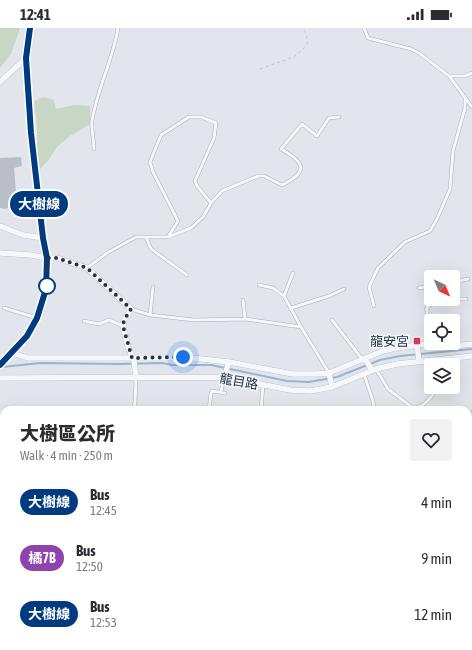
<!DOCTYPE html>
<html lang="en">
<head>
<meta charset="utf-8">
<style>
	:root { --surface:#fff; --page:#f2f2f3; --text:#2b2b33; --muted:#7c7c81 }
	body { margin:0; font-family:"Asap Condensed","Noto Sans TC",sans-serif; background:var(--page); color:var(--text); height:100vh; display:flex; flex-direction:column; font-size:15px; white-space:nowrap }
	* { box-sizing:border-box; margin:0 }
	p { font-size:13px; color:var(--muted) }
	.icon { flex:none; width:22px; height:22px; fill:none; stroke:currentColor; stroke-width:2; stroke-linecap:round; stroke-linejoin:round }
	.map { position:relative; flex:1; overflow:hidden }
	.sheet { position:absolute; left:0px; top:378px; width:472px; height:244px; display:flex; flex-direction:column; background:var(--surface); border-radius:12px 12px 0 0; box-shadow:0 4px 16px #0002 }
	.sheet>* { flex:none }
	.badge { padding:0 8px; border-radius:13px; font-size:14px; line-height:26px }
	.needle { width:26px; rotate:136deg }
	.buttons { position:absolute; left:424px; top:242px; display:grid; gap:8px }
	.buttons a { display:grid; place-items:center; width:36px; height:36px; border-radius:4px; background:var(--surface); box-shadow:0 4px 16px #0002; font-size:20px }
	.you { position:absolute; width:20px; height:20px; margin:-10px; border:3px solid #fff; border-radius:50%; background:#1a73e8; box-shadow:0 0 0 6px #1a73e833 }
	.map>.badge { position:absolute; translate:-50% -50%; box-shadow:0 0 0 2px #fff }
	.round { display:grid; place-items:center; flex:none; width:42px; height:42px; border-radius:4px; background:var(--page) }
	.summary { display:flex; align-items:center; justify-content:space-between; height:68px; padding:0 20px }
	h1 { font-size:19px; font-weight:800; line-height:30px }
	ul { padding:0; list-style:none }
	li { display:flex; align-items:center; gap:12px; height:56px; padding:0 20px }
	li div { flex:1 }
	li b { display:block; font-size:15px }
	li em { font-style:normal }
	li .badge { min-width:44px; font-weight:700; text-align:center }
	.status { display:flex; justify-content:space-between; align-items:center; height:28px; padding:0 20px; background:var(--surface); direction:ltr }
	.status svg { height:11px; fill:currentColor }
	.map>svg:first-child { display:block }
</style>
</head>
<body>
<div class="status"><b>12:41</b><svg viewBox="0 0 49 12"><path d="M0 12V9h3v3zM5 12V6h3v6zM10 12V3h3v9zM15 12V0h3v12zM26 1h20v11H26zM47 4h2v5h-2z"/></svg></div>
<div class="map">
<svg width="472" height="622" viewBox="0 0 472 622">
	<rect width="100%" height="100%" fill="#e2e6ec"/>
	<!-- green -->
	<path fill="#c8d7c3" d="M 0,0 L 20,0 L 11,26 L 0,40 Z
		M 44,69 L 54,72 L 56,81 L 74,77 L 90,78 L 90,96 L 70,108 L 57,119 L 48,133 L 37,144 L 37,98 L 34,73 Z
		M 468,382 L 472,382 L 472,622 L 0,622 L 0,489 L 4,487 L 4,618 L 468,618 Z"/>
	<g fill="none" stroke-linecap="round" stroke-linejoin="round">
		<!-- stream -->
		<path stroke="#9ab4cf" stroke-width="2" d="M 2,339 L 40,335 L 119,336 L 162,335 L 172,337 L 211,337 L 287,353 L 309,354 L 337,349 L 380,332 L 400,328 L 472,321
			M 468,560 L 472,561
			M 418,622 L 420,618"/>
	</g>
	<!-- building -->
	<path fill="#b9bfca" d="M 21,129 L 22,138 L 14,140 L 17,177 L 5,181 L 0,180 L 0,130 Z"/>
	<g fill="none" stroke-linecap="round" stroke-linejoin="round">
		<!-- service casing -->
		<g stroke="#a6adb7" stroke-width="4">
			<path id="service" d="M 364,0 L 368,10 L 411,21 L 419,25 L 449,48 L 472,79
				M 449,48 L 465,48 L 472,45
				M 94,121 C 94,112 91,102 92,93 C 97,61 113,32 118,0
				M 146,209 L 151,221 L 187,247
				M 168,209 L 178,193 L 153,144 L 150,134 L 161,107 L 189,89 L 201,89 L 216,95 L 214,110 L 195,153 L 197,158 L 211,175
				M 87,240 L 107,225 L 136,209 L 168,209 L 191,200 L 203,189 L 211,175 L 222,163 L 258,148 L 264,148 L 282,157 C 310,143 304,134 281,121 L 302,96 L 317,108 L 329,90 L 339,89
				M 453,254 L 468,251
				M 259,257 L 273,260 L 284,268 L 301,299 L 329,345
				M 419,260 L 431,258
				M 431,266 C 425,282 426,290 431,306
				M 284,268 L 293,245
				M 243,272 L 245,291
				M 374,278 L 369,259 L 378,240 L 405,214 L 430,203 L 437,191 L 450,161 L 453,123 L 465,80 L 465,70
				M 4,280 L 37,290
				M 291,280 L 329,268 L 344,261
				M 131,281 L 150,287 L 194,292 L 245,291 L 301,299
				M 426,281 L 434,273 L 443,271 L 466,271
				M 150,287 L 153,259
				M 332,292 L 362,331
				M 84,293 L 99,296 L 109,292 L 123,298
				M 453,337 L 453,330
				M 376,341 L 388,361 L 413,380 C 423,381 433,367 438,359
				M 364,346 L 373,373 L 374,382
				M 221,364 L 224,349
				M 133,382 L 135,375 L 136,350
				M 209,382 L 211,365 L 212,363 L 225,365
				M 261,382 L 263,357
				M 0,404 L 4,406
				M 2,477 L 4,472
				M 472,499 L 472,503
				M 468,531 L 472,530
				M 379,622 L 385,622
				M 413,622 L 416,618"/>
		</g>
		<!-- minor casing -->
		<g stroke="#a6adb7" stroke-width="6">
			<path id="minor" d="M 0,54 L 26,30
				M 0,198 L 23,207 L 43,210
				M 0,225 L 31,227 L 47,230 L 57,230 L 87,240 L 131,281 L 124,292 L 123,298 L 128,319 L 134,333 L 136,350
				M 417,316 L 419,333
				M 12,325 L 28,330 L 193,330 L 229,334 L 293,346 L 316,346 L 329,345 L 383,323 L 396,320 L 434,315 L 454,318 L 472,316
				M 362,331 L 367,334 L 372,342
				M 329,345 L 332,359
				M 224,349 L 229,334
				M 0,350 L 224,349 L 290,362 L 310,363 L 332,359 L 376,341 L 397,336 L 472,328
				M 171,618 L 173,621 L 190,620 L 198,618
				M 273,618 L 275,620 L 274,622"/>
		</g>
		<!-- tertiary casing -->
		<g stroke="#a6adb7" stroke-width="8">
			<path id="tertiary" d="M 0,337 L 27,308 L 37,290 L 46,261 L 47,230 L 43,210 L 31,105 L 26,30 L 30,0"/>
		</g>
		<!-- path -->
		<path stroke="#c0c4cb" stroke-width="1" stroke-dasharray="3 3" stroke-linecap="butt" d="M 260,41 L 294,29 L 303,21 L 308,14 L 305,3 L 302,0"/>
		<!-- service -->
		<use href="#service" stroke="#f6f7fa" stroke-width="3"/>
		<!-- minor -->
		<use href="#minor" stroke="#f6f7fa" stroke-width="5.5"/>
		<!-- tertiary -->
		<use href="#tertiary" stroke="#f6f7fa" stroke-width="7"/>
	</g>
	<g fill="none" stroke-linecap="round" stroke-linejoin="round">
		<!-- line casing -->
		<g stroke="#fff" stroke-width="9">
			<path id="line" d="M 0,337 L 27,308 L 37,290 L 46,261 L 47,230 L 43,210 L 31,105 L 26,30 L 30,0"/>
		</g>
		<!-- line -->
		<use href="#line" stroke="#003b80" stroke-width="6"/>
		<!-- walk -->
		<path stroke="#283346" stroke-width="4" stroke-dasharray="0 7.2" d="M 47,258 L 46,261 L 47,230 L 57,230 L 87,240 L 131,281 L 124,292 L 123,298 L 132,330 L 183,329"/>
	</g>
	<!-- markers -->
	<circle fill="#fff" stroke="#003b80" stroke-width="2" cx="47" cy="258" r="8"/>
	<rect fill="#dc3c54" stroke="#f2f5f9" stroke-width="1.5" x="413" y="309" width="8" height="8" rx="2"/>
	<g text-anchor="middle" stroke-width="3.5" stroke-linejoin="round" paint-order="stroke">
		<!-- poi labels -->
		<g font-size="13" fill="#283346" stroke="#f2f5f9" text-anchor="end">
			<text x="409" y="318">龍安宮</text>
		</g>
		<!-- street labels -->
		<g font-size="13" fill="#283346" stroke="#f2f5f9">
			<text transform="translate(239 353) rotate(10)" y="5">龍目路</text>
		</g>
	</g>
</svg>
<div class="buttons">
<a><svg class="needle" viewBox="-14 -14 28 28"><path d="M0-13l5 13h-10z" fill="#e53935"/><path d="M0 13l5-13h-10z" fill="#7c7c81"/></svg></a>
<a><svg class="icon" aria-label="locate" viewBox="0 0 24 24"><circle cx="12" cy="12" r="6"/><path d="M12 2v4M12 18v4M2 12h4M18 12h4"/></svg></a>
<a><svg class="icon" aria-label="layers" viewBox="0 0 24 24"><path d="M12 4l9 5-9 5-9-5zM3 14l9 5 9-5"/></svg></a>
</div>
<div class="you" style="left:183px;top:329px"></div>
<b class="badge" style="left:39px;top:176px;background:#003b80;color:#fff">大樹線</b>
<section class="sheet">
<div class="summary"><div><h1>大樹區公所</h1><p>Walk · 4 min · 250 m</p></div><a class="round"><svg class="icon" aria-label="heart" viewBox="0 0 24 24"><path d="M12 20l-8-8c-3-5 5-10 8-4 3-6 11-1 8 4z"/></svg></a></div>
<ul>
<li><span class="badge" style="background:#003b80;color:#fff">大樹線</span><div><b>Bus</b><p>12:45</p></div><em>4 min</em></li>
<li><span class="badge" style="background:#8e44ad;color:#fff">橘7B</span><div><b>Bus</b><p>12:50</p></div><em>9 min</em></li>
<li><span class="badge" style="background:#003b80;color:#fff">大樹線</span><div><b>Bus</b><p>12:53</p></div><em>12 min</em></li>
</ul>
</section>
</div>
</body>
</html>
